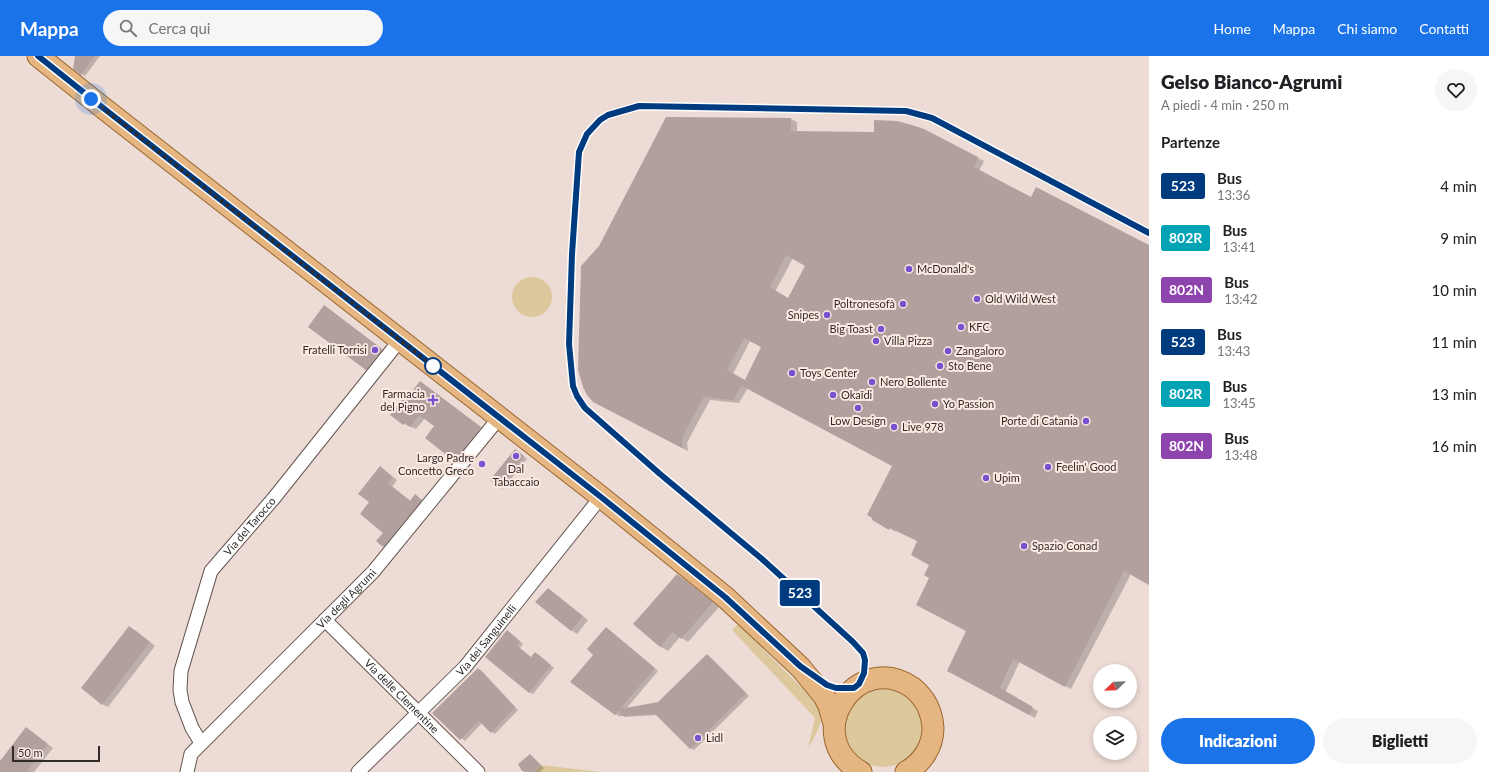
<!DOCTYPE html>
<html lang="it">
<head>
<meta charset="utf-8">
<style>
	:root { --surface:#fff; --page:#f6f6f6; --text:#202124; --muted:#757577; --accent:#1a73e8 }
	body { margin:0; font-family:Lato,sans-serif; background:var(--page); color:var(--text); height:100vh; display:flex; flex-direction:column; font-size:15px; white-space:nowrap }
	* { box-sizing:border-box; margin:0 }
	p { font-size:13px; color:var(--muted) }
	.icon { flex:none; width:22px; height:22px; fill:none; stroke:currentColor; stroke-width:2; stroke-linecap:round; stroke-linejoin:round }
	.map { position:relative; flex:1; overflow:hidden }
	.drawer { display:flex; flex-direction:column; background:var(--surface); width:340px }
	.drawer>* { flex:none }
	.badge { padding:0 8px; border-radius:3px; font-size:14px; line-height:26px }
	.needle { width:26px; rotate:247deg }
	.buttons { position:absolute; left:1093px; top:608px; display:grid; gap:8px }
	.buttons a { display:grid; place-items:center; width:44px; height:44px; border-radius:50%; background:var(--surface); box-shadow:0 2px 6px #0003; font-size:20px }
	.scale { position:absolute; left:12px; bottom:10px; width:88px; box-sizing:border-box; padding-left:4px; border:2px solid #312b28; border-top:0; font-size:11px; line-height:14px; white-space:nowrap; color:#312b28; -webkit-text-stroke:3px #fbe9e2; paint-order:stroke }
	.you { position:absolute; width:20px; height:20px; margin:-10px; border:3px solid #fff; border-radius:50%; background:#1a73e8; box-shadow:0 0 0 6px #1a73e833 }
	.map>.badge { position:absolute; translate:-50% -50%; box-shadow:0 0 0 2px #fff }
	h2 { padding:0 12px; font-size:15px; line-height:36px }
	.round { display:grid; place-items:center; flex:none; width:42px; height:42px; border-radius:21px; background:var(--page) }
	.overview { display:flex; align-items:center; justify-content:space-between; height:68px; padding:0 12px }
	h1 { font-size:19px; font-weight:800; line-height:30px }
	.primary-button { display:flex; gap:8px; margin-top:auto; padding:8px 12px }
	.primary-button a { flex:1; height:46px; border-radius:24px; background:var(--accent); color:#fff; font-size:16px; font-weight:800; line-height:46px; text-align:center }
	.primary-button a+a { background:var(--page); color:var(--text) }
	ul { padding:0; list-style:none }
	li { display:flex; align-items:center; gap:12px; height:52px; padding:0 12px }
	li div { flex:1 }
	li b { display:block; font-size:15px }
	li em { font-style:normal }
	li .badge { min-width:44px; font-weight:700; text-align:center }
	header { display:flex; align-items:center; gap:24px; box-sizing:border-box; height:56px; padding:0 20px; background:var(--accent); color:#fff }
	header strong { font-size:19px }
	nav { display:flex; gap:22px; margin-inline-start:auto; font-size:14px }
	.search { width:280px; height:36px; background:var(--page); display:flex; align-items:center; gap:10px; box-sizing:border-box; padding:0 14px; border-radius:22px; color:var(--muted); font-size:15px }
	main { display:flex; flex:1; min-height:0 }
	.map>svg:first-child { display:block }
</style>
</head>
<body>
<header>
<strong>Mappa</strong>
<div class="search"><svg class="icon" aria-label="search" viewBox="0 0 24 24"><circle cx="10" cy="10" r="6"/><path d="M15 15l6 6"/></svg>Cerca qui</div>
<nav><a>Home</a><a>Mappa</a><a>Chi siamo</a><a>Contatti</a></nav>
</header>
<main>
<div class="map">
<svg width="1149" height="716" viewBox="0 0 1149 716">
	<rect width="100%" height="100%" fill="#eddcd5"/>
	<!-- green -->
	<path fill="#dcc89c" d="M512 241a20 20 0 1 1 40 0a20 20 0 1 1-40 0Z
		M 738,568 L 806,636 L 809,635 C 828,659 822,668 808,692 L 815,662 L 732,574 Z
		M844 672a39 39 0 1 1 78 0a39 39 0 1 1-78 0Z
		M 541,709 L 601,716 L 534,716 Z"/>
	<!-- shadow -->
	<path fill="#0003" fill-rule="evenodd" d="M 78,0 L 100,0 L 85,20 L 81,18 Z
		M 791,63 L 797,66 L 797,76 L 875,77 L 924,74 L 984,105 L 979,115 L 1031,143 L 1149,190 L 1149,528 L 1131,518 L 1071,633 L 1020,605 L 1005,637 L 1038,655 L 1035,662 L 954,618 L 967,575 L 930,521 L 931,509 L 918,485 L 897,474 L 896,476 L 873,463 L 893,410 L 748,332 L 739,347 L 710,344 L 690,381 L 687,387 L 688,395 L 600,349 ZM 793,202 L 806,209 L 788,243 L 775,236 ZM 750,285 L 763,291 L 746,325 L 733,318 Z
		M 325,250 L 388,298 L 373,317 L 366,313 Z
		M 420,326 L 486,375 L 460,407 L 454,404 L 435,370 L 425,362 L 416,373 L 404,368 L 410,339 Z
		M 519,396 L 527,403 L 503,433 L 491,424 Z
		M 385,415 L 397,424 L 392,431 L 411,445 L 415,439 L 426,447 L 388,493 L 377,485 L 384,476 L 371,446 Z
		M 677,519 L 684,523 L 719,551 L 688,586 L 680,581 L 668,595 L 661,591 L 635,568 Z
		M 548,533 L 588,564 L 577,578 L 571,574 Z
		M 606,572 L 658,615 L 626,653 L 659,647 L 707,599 L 711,602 L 749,640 L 694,694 L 690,692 L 658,659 L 625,661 L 621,659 L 620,661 L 571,626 L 594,599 Z
		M 135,574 L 155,590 L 108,651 L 102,648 Z
		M 511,578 L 523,588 L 520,592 L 531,602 L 539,599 L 554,612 L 533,638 L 529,636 Z
		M 478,613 L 482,615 L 518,654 L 495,678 L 482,667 L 465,685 L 434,657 Z
		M 26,672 L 53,692 L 34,716 L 0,716 L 0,707 Z
		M 530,699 L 544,712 L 540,716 L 525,716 L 523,715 Z"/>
	<!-- building -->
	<path fill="#b2a09f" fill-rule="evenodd" d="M 75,0 L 95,0 L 81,19 L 73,13 Z
		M 666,61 L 791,62 L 791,75 L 874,76 L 874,64 L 897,65 L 912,69 L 924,73 L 978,101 L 974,111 L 1031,141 L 1036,131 L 1149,189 L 1149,529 L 1124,515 L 1065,631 L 1013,603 L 1000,632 L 1033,651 L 1029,659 L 947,615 L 966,575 L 916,549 L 929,522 L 924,519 L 929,509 L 911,499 L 917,485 L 890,472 L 889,474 L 872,464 L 872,462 L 867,459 L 892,410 L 742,330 L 761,291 L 744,282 L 727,314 L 745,324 L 733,344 L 704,341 L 684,377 L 682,384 L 682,392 L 593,346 L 587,339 L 583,331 L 578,314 L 581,210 L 599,190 ZM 786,199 L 805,210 L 788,242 L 770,231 Z
		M 324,249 L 382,293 L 366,314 L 308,271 Z
		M 420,325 L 481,371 L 454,405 L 425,382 L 434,370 L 419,359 L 410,371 L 405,367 L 403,369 L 390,359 L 408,336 L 410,338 Z
		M 515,393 L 524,400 L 499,431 L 490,424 Z
		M 380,410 L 393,421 L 388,427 L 410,445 L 415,438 L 422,444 L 383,491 L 376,485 L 383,477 L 360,458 L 369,446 L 358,438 Z
		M 677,518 L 713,546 L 681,583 L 673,576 L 660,591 L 633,568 Z
		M 548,532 L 583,560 L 571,575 L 535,546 Z
		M 129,570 L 150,586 L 102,649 L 81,632 Z
		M 606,571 L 655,612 L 620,653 L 658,646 L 707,598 L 746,637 L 690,693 L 655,658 L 621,660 L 620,654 L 615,659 L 570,626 L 593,599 L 587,593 Z
		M 507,574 L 520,585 L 517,590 L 531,601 L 535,596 L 551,609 L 529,637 L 485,601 Z
		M 478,612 L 515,651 L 491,677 L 479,665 L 460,684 L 432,657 Z
		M 26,671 L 48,688 L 26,716 L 0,716 L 0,705 Z
		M 530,698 L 541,709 L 534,716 L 522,715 L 518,708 Z"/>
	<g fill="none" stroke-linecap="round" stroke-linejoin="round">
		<!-- minor casing -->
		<g stroke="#655650" stroke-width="15">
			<g id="minor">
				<path id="s1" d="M 325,564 L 478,716"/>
				<path id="s2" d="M 201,687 L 192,672 L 182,646 L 180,634 L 181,615 L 211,515 L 274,442 L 400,284"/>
				<path id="s3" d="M 187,716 L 191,698 L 373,516 L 499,362"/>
				<path id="s4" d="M 358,716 L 465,611 L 601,441"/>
			</g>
		</g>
		<!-- primary casing -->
		<g stroke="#9a662d" stroke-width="23">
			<path id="primary" d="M 38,0 L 102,51 L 601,441 L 725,541 L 800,611 L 824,640 L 829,650 L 834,668
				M 861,716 C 799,680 857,592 913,632 C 925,642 932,656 933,672 C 933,691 922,707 906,716"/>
		</g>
		<!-- minor -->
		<use href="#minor" stroke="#fff" stroke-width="13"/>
		<!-- primary -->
		<use href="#primary" stroke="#e5b682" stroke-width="21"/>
	</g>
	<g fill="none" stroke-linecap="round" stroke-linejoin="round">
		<!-- line casing -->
		<g stroke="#fff" stroke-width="9">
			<path id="line" d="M 38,0 L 102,51 L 601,441 L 725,541 L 800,610 L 827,629 L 836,632 L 854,632 L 859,628 L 864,617 L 865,604 L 863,597 L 853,586 L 762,503 L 660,418 L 585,352 L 577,340 L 573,330 L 569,288 L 572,198 L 579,96 L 587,78 L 600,64 L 608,59 L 639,50 L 906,55 L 932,62 L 1149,177"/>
		</g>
		<!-- line -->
		<use href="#line" stroke="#003b80" stroke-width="6"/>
		<!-- walk -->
		<path stroke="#312b28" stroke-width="4" stroke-dasharray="0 7.2" d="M 91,43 L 433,310"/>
	</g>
	<!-- markers -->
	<g fill="#7453cd" stroke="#fbe9e2" stroke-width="1.5">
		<circle cx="909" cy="213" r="4"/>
		<circle cx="977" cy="243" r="4"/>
		<circle cx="903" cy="248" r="4"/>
		<circle cx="827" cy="259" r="4"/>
		<circle cx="961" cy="271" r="4"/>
		<circle cx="881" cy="273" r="4"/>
		<circle cx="876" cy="285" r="4"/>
		<circle cx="375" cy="294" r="4"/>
		<circle cx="948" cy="295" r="4"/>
		<circle cx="940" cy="310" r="4"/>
		<circle cx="792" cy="317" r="4"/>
		<circle cx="872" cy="326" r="4"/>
		<circle cx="833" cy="339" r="4"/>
		<path d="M431 338h4v4h4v4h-4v4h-4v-4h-4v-4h4z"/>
		<circle cx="935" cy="348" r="4"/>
		<circle cx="858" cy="352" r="4"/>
		<circle cx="1086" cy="365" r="4"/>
		<circle cx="894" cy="371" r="4"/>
		<circle cx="516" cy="400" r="4"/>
		<circle cx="482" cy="408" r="4"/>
		<circle cx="1048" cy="411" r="4"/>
		<circle cx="986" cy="422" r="4"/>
		<circle cx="1024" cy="490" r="4"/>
		<circle cx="698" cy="682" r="4"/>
	</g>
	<circle fill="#fff" stroke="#003b80" stroke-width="2" cx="433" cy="310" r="8"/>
	<g text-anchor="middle" stroke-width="4" stroke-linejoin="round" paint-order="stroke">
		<!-- poi labels -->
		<g font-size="11" fill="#312b28" stroke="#fbe9e2" text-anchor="start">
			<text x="917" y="217">McDonald's</text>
			<text x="985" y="247">Old Wild West</text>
			<text x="895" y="252" text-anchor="end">Poltronesofà</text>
			<text x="819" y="263" text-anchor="end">Snipes</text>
			<text x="969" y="275">KFC</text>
			<text x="873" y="277" text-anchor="end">Big Toast</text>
			<text x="884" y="289">Villa Pizza</text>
			<text x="367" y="298" text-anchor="end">Fratelli Torrisi</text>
			<text x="956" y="299">Zangaloro</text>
			<text x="948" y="314">Sto Bene</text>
			<text x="800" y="321">Toys Center</text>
			<text x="880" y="330">Nero Bollente</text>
			<text x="425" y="342" text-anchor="end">Farmacia<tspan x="425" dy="13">del Pigno</tspan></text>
			<text x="841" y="343">Okaïdi</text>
			<text x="943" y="352">Yo Passion</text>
			<text x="858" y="369" text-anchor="middle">Low Design</text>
			<text x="1078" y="369" text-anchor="end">Porte di Catania</text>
			<text x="902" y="375">Live 978</text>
			<text x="474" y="406" text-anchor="end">Largo Padre<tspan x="474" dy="13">Concetto Greco</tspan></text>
			<text x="1056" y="415">Feelin' Good</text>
			<text x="516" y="417" text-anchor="middle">Dal<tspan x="516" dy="13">Tabaccaio</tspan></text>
			<text x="994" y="426">Upim</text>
			<text x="1032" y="494">Spazio Conad</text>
			<text x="706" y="686">Lidl</text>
		</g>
		<!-- street labels -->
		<g font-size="11" fill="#312b28" stroke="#fbe9e2">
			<text dy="4" stroke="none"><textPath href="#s2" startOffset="240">Via del Tarocco</textPath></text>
			<text dy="4" stroke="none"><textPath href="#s3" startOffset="238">Via degli Agrumi</textPath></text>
			<text dy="4" stroke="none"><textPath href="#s4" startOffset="184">Via dei Sanguinelli</textPath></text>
			<text dy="4" stroke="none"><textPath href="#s1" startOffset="108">Via delle Clementine</textPath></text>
		</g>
	</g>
</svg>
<div class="buttons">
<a><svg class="needle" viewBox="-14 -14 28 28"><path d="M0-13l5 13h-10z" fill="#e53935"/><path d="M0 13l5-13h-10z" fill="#757577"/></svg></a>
<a><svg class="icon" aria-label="layers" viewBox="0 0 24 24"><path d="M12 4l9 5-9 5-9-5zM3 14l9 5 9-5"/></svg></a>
</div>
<div class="scale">50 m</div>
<div class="you" style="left:91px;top:43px"></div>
<b class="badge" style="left:800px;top:537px;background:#003b80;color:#fff">523</b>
</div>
<section class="drawer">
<div class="overview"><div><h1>Gelso Bianco-Agrumi</h1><p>A piedi · 4 min · 250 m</p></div><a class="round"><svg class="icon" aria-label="heart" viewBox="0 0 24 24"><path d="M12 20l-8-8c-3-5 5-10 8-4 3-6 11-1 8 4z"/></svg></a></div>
<h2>Partenze</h2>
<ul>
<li><span class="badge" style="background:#003b80;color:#fff">523</span><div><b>Bus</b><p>13:36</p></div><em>4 min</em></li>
<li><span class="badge" style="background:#00a3b4;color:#fff">802R</span><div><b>Bus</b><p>13:41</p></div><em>9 min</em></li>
<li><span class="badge" style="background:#8e44ad;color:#fff">802N</span><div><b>Bus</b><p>13:42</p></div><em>10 min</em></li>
<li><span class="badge" style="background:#003b80;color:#fff">523</span><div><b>Bus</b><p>13:43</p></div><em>11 min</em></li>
<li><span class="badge" style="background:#00a3b4;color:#fff">802R</span><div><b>Bus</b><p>13:45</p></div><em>13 min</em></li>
<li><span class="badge" style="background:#8e44ad;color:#fff">802N</span><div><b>Bus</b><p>13:48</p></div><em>16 min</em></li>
</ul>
<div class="primary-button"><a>Indicazioni</a><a>Biglietti</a></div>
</section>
</main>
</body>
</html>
